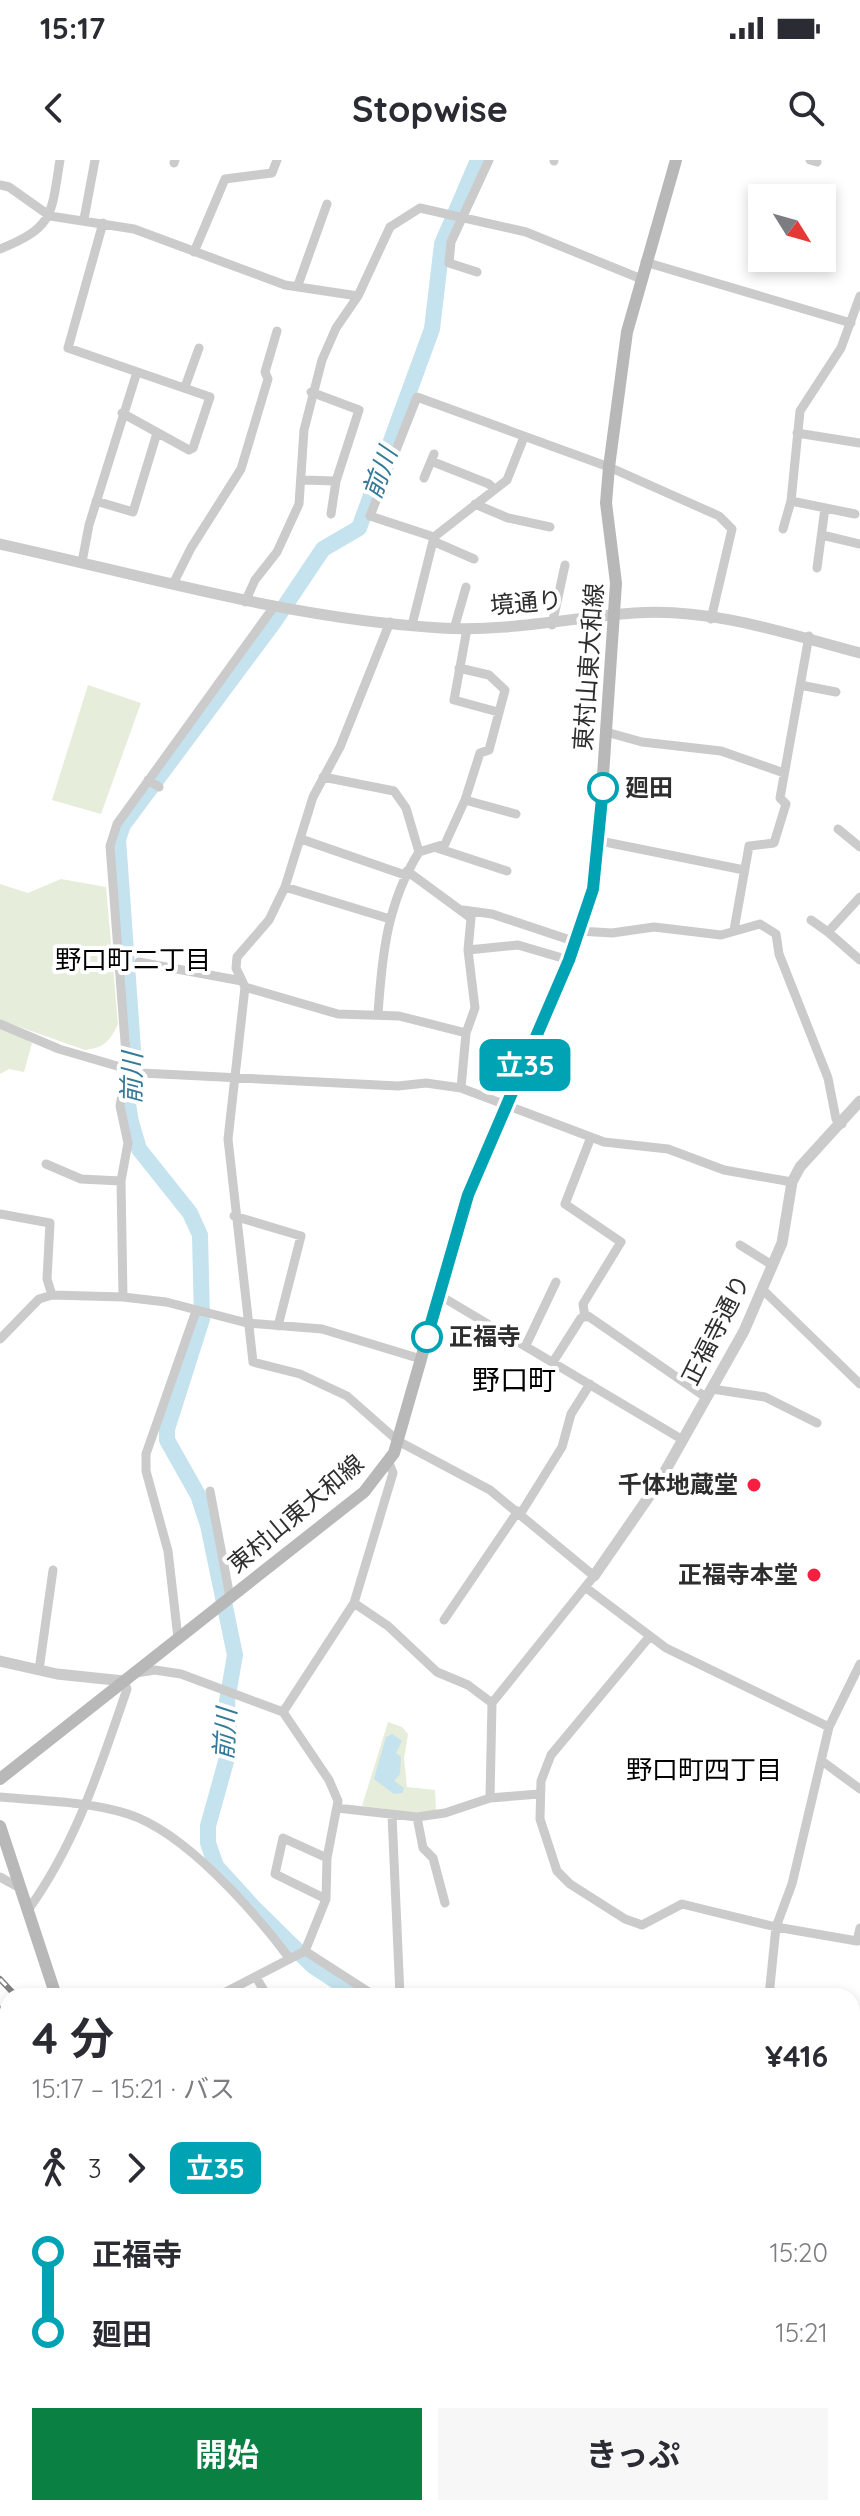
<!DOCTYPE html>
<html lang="ja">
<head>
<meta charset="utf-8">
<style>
	:root { --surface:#fff; --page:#f7f7f7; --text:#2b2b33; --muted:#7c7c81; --accent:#0b8043 }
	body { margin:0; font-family:Quicksand,"Noto Sans JP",sans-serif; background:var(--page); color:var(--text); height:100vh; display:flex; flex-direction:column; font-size:30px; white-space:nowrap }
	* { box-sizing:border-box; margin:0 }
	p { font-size:26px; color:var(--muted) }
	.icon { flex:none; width:44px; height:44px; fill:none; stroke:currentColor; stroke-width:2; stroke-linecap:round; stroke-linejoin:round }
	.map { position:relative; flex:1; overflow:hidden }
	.side { position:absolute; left:0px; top:1828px; width:860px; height:528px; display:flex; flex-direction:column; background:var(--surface); border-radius:24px 24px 0 0; box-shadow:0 4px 12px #0003 }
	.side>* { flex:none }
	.badge { padding:0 16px; border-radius:12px; font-size:28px; line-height:52px }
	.needle { width:52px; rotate:127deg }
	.fabs { position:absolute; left:748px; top:24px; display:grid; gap:16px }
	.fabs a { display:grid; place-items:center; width:88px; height:88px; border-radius:0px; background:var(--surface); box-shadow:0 4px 12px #0003; font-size:40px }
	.map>.badge { position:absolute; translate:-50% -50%; box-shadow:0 0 0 4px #fff }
	.legs { display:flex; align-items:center; gap:12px; height:88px; padding:0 32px; font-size:26px }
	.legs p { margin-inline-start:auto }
	.head { display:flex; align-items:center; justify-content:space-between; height:136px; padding:0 32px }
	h1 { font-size:44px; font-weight:700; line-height:60px }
	.primary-button { display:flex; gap:16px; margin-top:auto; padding:16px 32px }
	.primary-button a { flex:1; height:92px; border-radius:0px; background:var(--accent); color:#fff; font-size:32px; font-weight:700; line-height:92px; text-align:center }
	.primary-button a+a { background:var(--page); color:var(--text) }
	ul { padding:0 32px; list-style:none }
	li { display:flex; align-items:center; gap:28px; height:80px; font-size:30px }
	li i { display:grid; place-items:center; width:12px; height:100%; margin:0 10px; background:currentColor }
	li i::after { content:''; width:20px; height:20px; margin:-10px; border:6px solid; border-radius:50%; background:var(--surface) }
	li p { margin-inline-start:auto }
	li:first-child i { background:linear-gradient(#0000 50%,currentColor 0) }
	li:last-child i { background:linear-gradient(currentColor 50%,#0000 0) }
	.status { display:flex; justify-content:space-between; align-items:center; height:56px; padding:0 40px; background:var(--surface); direction:ltr }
	.status svg { height:22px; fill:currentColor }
	header { display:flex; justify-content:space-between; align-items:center; height:104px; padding:0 32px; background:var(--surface); font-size:36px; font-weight:700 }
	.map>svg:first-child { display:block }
</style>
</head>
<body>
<div class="status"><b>15:17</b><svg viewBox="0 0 49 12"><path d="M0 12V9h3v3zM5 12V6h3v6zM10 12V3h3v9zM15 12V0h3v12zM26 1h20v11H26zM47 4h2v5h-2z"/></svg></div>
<header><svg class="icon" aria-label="back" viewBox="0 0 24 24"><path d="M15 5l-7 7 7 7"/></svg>Stopwise<svg class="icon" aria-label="search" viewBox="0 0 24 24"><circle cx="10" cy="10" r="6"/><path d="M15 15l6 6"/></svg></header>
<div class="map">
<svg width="860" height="2356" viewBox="0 0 860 2356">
	<rect width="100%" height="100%" fill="#fff"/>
	<!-- green -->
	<path fill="#e6edda" d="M 88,525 L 141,543 L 101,654 L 52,640 Z
		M 61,719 L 106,727 L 118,864 C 110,881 104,888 85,890 L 0,860 L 0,724 L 28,733 Z
		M 0,864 L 32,883 L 24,912 L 9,909 L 0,914 Z
		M 388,1562 L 402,1567 L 408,1574 L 404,1599 L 407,1627 L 435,1630 L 436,1651 L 414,1653 L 362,1646 Z"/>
	<!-- water -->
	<path fill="#c5e2ef" d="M 392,1574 L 402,1581 L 396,1593 L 401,1597 L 400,1614 L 394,1621 L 404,1628 L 402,1633 L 394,1634 L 374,1619 L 386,1577 Z"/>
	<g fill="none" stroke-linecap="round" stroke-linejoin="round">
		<!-- river -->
		<path stroke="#c5e2ef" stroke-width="16" d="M 359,1836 L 313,1806 L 254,1748 L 216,1706 L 208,1683 L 208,1666 L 230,1587 L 227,1541 L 235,1495 L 208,1365 L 198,1335 L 167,1280 L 167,1269 L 202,1159 L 200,1075 L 190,1053 L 139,989 L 131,962 L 128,944 L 134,903 L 118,679 L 123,665 L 274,462 L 323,389 L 359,368 L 432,169 L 442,84 L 478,0
			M 766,2348 L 772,2356"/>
		<!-- minor -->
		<path stroke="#cbcbcb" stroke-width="9" d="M 810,0 L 817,2
			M 554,1 L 554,0
			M 174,3 L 175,0
			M 0,25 L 9,27 L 50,56 L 134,69 L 285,125 L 358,136
			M 84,59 L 95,0
			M 103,63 L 68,188 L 210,237 L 193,288 L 189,290 L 122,253
			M 0,89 C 55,67 51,54 60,0
			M 194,92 L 225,19 L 272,13 L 277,0
			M 645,102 L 851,163
			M 477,112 L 449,103 L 451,82 L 489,0
			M 298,125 L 327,44
			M 185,227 L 199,188
			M 797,273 L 860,283
			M 431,301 L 489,324 L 494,329
			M 424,318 L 434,294
			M 303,320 L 336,321 L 359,250 L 311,232
			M 96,341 L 133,352 L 157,273
			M 791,341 L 855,354
			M 475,344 L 508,358 L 550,367
			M 331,354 L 336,321
			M 783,369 L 791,341 L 800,251 L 841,188 L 860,136
			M 822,375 L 860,384
			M 434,377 L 370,356 L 417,237 L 609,307 L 719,356 L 732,369 L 711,459
			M 435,382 L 474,399
			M 82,402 L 89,365 L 137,212
			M 817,408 L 825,348
			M 173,424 L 191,388 L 241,309 L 268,219 L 265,212 L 277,171
			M 245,442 L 255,420 L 277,392 L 299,344 L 304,270 L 322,200 L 336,168 L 358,136 L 390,67 L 420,48 L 526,72 L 639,118
			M 390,462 L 340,587 L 313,637 L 285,727 L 269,760 L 237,797 L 236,808 L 245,827 L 228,979 L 253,1202 L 300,1214 L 347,1236 L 398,1281 L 490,1330 L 594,1416 L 492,1543 L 490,1638
			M 412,465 L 434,377 L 507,320 L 524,277
			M 552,465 L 565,405
			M 454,469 L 466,427
			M 467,469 L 454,540 L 498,552
			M 800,525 L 836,532
			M 606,572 L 642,582 L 721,591 L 784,613
			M 323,617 L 394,631 L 406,648 L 419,692 C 387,743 382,795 378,854
			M 148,620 L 159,627
			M 465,640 L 516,654
			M 838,669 L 860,687
			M 301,679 L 405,715
			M 600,681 L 744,710
			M 437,688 L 507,711
			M 419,692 L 445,684 L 465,640 L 480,593 L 489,590 L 505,530 L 489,515 L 459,508
			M 407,711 L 471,758 L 468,790 L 475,848 L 466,873 L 461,928
			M 285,727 L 390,759
			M 463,750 L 492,754 L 576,782
			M 811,760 L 828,772 L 860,737
			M 734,770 L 749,686 L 774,683 L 786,644 L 780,638 L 809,476
			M 579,771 L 612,773 L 654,767 L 721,775 L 760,764 L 776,774 L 779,794 L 828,918 L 836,959 L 842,964
			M 828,772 L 860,800
			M 468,790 L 518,785 L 569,800
			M 139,802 L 242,821
			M 245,827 L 338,854 L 399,856 L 466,873
			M 0,864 L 59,889 L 141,913 L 398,926 L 426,923 L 461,928 L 604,982 L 668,989 L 724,1010 L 792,1022
			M 46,1004 L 81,1019 L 121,1021
			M 0,1054 L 50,1063 L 47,1119 L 52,1135
			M 234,1056 L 301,1076 L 278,1166
			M 740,1085 L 772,1105
			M 763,1130 L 860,1224
			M 439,1135 L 683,1280
			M 123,1137 L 121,1021 L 128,983 L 120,946 L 127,908 L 110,686 L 117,664 L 273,448
			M 585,1157 L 583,1144 L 621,1082 L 565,1044 L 591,977
			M 0,1179 L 39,1139 L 52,1135 L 123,1137 L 166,1142 L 247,1163 L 322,1169 L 421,1199
			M 526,1185 L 556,1122
			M 553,1202 L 581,1158 L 588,1156 L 707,1238
			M 712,1229 L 765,1237 L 817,1263
			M 210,1331 L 230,1437
			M 521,1353 L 562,1287 L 571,1254 L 590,1224
			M 585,1427 L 666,1488 L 829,1567
			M 354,1443 L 388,1466 L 437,1512 L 468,1525 L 492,1543
			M 444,1460 L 518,1351
			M 650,1476 L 551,1595 L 541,1621 L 540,1659 L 557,1711 L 570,1724 L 625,1759 L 642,1765 L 682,1744 L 776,1767 L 857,1781 L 860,1768
			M 178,1478 L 168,1391 L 146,1311 L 146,1294 L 196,1151
			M 39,1510 L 53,1410
			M 136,1513 L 155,1510 L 181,1514 L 283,1552 L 329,1620 L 338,1641 L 327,1698 L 326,1739 L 305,1791 L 218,1836
			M 283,1552 L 354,1443 L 393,1313 L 389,1303
			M 822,1601 L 860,1629
			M 0,1637 C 42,1641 87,1641 128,1654 C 185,1672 254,1751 290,1799
			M 337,1648 L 417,1657 L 445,1653 L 490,1638 L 539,1634
			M 392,1655 L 400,1836
			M 417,1657 L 423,1688 L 433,1698 L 445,1743
			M 0,1717 L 20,1728
			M 326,1739 L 275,1714 L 283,1678 L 327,1698
			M 28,1750 C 77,1682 100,1607 127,1529 L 124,1521
			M 305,1791 L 375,1836
			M 256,1817 L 267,1836
			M 769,1836 L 776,1767 L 792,1724 L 829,1567 L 860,1504
			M 852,1965 L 860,1940
			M 0,2073 L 8,2079
			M 852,2099 L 860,2100
			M 0,2264 L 8,2263
			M 852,2282 L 860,2239
			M 251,2348 L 256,2356
			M 342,2348 L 345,2356
			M 431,2348 L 468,2356
			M 481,2348 L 483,2356
			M 695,2353 L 697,2356
			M 7,2356 L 12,2348
			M 138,2356 L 145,2348
			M 215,2356 L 234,2348
			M 837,2356 L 839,2348"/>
		<!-- tertiary -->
		<path stroke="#cbcbcb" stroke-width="11" d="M 0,384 C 146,416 290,459 441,468 C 506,472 569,458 634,453 C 710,447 788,474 860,493
			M 594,1416 L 659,1322 L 744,1171 L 782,1083 L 792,1022 L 800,1007 L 860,941
			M 0,1501 L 57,1514 L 124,1521"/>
		<!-- secondary -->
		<path stroke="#b8b8b8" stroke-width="12" d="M 0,1619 L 364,1332 L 394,1293 L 468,1035 L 569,800 L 596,719 L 616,423 L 606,343 L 609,307 L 627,172 L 676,0
			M 0,1666 L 56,1836
			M 0,1906 L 8,1906"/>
		<!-- primary -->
		<path stroke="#a6a6a6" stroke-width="14" d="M 0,2288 L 8,2308
			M 24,2348 L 28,2356"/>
		<!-- rail casing -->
		<g stroke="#838383" stroke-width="6">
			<path id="rail" d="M 0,1819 L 16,1836
				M 0,1849 L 8,1857
				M 852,2233 L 860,2225
				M 278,2348 L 281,2356
				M 294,2348 L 298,2356
				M 478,2348 L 554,2356 L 642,2348"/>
		</g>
		<!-- rail -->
		<use href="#rail" stroke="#fff" stroke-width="3" stroke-dasharray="9" stroke-linecap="butt"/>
	</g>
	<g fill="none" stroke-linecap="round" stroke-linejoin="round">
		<!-- line-1 casing -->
		<g stroke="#fff" stroke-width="18">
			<path id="line-1" d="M 427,1177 L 468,1035 L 569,800 L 593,729 L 603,628"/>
		</g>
		<!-- line-1 -->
		<use href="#line-1" stroke="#00a3b4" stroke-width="12"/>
	</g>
	<!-- markers -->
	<g fill="#fff" stroke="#00a3b4" stroke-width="4">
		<circle cx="603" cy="628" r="14"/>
		<circle cx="427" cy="1177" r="14"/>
	</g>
	<g fill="#f71f41" stroke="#fff" stroke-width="3">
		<circle cx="754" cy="1325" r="8"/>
		<circle cx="814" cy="1415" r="8"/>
	</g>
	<g text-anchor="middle" stroke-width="8" stroke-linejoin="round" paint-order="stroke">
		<!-- street labels -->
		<g font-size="24" fill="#2e2e2e" stroke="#fff">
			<text transform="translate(526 443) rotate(-5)" y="8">境通り</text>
			<text transform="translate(589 507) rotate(-86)" y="8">東村山東大和線</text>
			<text transform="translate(716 1170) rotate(-63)" y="8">正福寺通り</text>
			<text transform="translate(296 1354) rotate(-40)" y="8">東村山東大和線</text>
		</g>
		<!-- stop labels -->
		<g font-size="24" font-weight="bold" fill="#2e2e2e" stroke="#fff" text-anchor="start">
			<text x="625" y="636">廻田</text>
			<text x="449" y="1185">正福寺</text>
		</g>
		<!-- poi labels -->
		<g font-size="24" font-weight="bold" fill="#2e2e2e" stroke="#fff" text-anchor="end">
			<text x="738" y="1333">千体地蔵堂</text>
			<text x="798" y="1423">正福寺本堂</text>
		</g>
		<!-- water labels -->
		<g font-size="26" font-style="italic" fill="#347a99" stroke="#fff">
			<text transform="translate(380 313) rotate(-70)" y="9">前川</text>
			<text transform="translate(132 918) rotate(-89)" y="9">前川</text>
			<text transform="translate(225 1574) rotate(-86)" y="9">前川</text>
		</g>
		<!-- neighbourhood labels -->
		<g font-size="26" fill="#000" stroke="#fff">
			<text x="133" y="809">野口町二丁目</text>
			<text x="704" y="1619">野口町四丁目</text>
		</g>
		<!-- quarter labels -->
		<g font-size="28" fill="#000" stroke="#fff">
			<text x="514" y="1230">野口町</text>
		</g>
	</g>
</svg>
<div class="fabs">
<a><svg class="needle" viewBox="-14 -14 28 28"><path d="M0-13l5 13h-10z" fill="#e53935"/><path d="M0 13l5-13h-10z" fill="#7c7c81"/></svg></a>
</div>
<b class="badge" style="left:525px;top:905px;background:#00a3b4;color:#fff">立35</b>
<section class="side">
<div class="head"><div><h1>4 分</h1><p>15:17 – 15:21 · バス</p></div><b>¥416</b></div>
<div class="legs"><svg class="icon" aria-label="walk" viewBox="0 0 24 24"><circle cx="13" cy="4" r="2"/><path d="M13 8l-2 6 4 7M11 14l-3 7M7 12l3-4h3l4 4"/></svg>3<svg class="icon" aria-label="forward" viewBox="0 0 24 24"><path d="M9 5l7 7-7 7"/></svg><b class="badge" style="background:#00a3b4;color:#fff">立35</b></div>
<ul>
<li><i style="color:#00a3b4"></i><b>正福寺</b><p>15:20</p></li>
<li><i style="color:#00a3b4"></i><b>廻田</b><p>15:21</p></li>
</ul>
<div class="primary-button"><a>開始</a><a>きっぷ</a></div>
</section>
</div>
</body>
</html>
